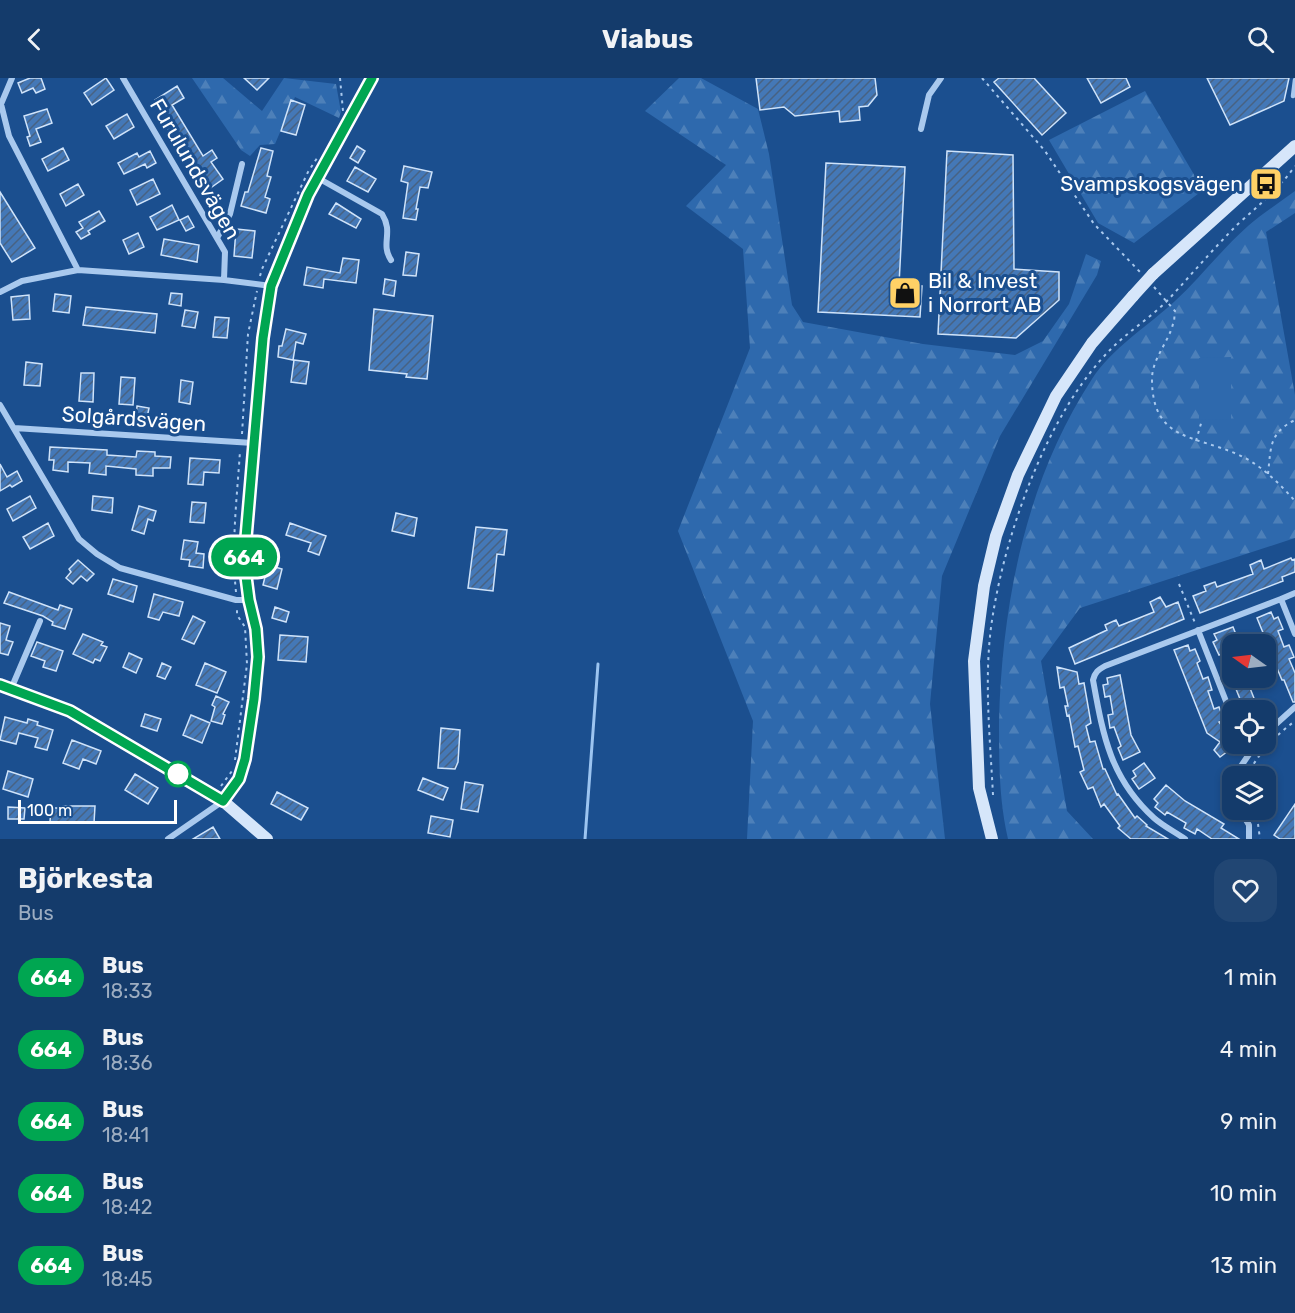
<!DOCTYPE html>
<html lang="en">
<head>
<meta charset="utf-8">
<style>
	:root { --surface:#143b6b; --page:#214673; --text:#f1f3f6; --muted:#9dadc1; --line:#33557e }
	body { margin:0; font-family:Rubik,sans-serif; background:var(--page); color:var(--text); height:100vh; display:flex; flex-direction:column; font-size:22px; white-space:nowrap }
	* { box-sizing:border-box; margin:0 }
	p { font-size:20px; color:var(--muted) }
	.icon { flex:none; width:33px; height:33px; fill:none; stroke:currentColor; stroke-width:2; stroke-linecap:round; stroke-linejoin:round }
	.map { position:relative; height:761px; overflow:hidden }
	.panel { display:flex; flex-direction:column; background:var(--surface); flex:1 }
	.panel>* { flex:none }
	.badge { padding:0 12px; border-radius:20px; font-size:21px; line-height:39px }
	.needle { width:39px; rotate:284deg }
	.fabs { position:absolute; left:1222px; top:556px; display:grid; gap:12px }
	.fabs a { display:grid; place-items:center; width:54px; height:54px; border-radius:12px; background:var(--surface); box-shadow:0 3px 9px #0003,0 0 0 2px var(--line); font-size:30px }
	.scale { position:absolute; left:18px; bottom:15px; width:159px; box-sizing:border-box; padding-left:6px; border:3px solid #fff; border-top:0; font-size:16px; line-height:21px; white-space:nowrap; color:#fff; -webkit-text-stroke:4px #1b4f8f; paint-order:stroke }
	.map>.badge { position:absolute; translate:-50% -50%; box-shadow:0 0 0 3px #fff }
	.round { display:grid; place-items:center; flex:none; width:63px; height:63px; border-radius:18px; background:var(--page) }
	.summary { display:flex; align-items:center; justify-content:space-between; height:102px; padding:0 18px }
	h1 { font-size:28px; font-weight:700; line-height:45px }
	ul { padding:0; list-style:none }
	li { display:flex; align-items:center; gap:18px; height:72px; padding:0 18px }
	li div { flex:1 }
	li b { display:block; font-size:22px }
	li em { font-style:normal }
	li .badge { min-width:66px; font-weight:700; text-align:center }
	header { display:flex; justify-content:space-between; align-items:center; height:78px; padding:0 18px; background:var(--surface); font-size:27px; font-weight:700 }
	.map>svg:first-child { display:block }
</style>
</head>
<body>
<header><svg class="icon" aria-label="back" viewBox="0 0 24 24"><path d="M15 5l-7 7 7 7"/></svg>Viabus<svg class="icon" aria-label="search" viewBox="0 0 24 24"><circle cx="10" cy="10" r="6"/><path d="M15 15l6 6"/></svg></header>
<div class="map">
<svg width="1295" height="761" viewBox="0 0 1295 761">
	<defs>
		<pattern id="forest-firs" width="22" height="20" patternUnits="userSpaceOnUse" patternTransform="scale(1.5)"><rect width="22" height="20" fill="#2e69ad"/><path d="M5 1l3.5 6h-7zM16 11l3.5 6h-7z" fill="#4d80b9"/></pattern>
		<pattern id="building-hatch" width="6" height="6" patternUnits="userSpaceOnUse" patternTransform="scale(1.5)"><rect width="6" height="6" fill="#4478b7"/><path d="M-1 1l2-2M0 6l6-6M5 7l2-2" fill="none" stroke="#486282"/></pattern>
	</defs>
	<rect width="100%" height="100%" fill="#1b4f8f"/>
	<!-- forest -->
	<path fill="url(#forest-firs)" d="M 192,0 L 223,0 L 262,33 L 284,0 L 336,6 L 341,34 L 339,40 L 295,19 L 275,66 L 260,67 L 250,78 L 241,72 Z
		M 679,0 L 701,0 L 758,31 L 769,76 L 792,227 L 803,244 L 923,266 L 1015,277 L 1043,263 L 1069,226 L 1086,176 L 1101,183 L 1097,197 L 1000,358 L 942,498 L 930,626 L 945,761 L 747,761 L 753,643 L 678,453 L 750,270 L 743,171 L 686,128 L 726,87 L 645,33 Z
		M 1145,13 L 1203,112 L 1134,165 L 1098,145 L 1049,62 Z
		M 1295,113 L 1295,135 L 1266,154 L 1295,317 L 1295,460 L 1080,530 L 1041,583 L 1067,733 L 1093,761 L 1008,761 C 999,722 999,684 999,644 C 1002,525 1026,402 1092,301 C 1112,270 1148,248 1175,223 C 1200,200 1222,171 1248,148 C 1262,136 1279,125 1295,113 Z"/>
	<!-- pitch -->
	<path fill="#2e69ad" d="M 1231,279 L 1231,341 L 1199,342 L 1199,280 Z"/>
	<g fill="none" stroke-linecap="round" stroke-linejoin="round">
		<!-- stream -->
		<path stroke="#9cc4f0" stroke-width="3" d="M 585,761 L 598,586"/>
	</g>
	<!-- building -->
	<path fill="url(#building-hatch)" stroke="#cfe3fa" stroke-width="1.5" d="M 30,0 L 41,0 L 45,11 L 36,15 L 33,10 L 22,15 L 18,5 Z
		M 106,0 L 114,12 L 92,27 L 84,15 Z
		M 244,0 L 269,0 L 257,12 Z
		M 756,0 L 875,0 L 877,17 L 868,28 L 859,29 L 860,42 L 840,44 L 839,33 L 795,38 L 784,29 L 760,32 Z
		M 999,0 L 1034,0 L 1066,35 L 1042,57 L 994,4 Z
		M 1087,0 L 1126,0 L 1130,9 L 1101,25 Z
		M 1207,0 L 1289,0 L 1284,23 L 1230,47 Z
		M 177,8 L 184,20 L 172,27 L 203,78 L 212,72 L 217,80 L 211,84 L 223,101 L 209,111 L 166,48 L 169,45 L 155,22 Z
		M 291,22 L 305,27 L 296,57 L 281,53 Z
		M 47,31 L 52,45 L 36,51 L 41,64 L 30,68 L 27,59 L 30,58 L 24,38 Z
		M 127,36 L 134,49 L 114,61 L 106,48 Z
		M 357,68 L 365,73 L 358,85 L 350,80 Z
		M 63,70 L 69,82 L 48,93 L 42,81 Z
		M 261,70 L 273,73 L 267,98 L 271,99 L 265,119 L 270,121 L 266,135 L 241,128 L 245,114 L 248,114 Z
		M 150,73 L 156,85 L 147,90 L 145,86 L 124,96 L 118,85 L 137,75 L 139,79 Z
		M 947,73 L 1013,77 L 1014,191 L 1059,194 L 1059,222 L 1016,260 L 938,256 Z
		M 826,85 L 905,89 L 899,207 L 922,208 L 920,239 L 818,234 Z
		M 404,88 L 432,94 L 428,110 L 420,109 L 416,131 L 418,131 L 416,142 L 403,140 L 408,105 L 401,103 Z
		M 355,89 L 376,101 L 368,114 L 347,103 Z
		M 153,101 L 160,116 L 137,127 L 130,112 Z
		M 78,106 L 84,117 L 66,128 L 60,116 Z
		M 0,114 L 35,170 L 12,184 L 0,165 Z
		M 336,125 L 361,141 L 356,150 L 329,136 Z
		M 172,127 L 179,142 L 157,152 L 150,139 Z
		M 99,133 L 105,143 L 88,153 L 90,156 L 81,161 L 76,154 L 83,150 L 79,144 Z
		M 188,138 L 194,149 L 186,153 L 180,142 Z
		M 236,151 L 255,153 L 252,180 L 234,178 Z
		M 138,155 L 144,169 L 129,176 L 123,162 Z
		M 164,161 L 199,167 L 197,184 L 161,177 Z
		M 406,174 L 419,176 L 416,198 L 403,197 Z
		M 343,180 L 359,182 L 356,205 L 324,201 L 323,210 L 304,207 L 307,189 L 340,195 Z
		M 385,201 L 396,203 L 394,218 L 383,216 Z
		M 171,215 L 182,216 L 181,228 L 169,226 Z
		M 55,216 L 71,218 L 69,235 L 53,233 Z
		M 29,217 L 30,241 L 13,242 L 11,219 Z
		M 86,229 L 157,236 L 155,255 L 83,247 Z
		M 374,231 L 433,238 L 427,301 L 406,299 L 407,296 L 369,292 Z
		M 185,232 L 198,234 L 195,250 L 182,248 Z
		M 215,239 L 229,240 L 227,260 L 213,259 Z
		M 286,251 L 306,256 L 303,266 L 296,264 L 293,282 L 278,279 L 279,268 L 282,268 Z
		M 294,282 L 309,284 L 306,306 L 291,304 Z
		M 26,284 L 42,286 L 40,308 L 24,307 Z
		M 81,295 L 94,295 L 93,324 L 79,323 Z
		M 121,299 L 135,300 L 133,327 L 119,326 Z
		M 181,302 L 193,304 L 190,326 L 179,324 Z
		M 137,328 L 149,330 L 147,340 L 136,339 Z
		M 50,369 L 107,372 L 107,377 L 136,379 L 137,373 L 155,374 L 155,378 L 171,379 L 170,390 L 153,390 L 153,398 L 136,397 L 136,391 L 106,388 L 106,397 L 89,395 L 90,385 L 68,384 L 68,394 L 53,392 L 54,382 L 49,382 Z
		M 190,380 L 220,382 L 219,395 L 204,394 L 203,407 L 188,406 Z
		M 0,386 L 7,399 L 17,393 L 22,403 L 12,409 L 10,407 L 0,413 Z
		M 30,418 L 36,430 L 13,443 L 7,431 Z
		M 93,418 L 113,420 L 112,435 L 92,432 Z
		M 192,424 L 206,425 L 204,445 L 190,444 Z
		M 139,428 L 156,433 L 153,443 L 148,441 L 144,456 L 132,452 Z
		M 396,435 L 417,440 L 414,458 L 392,453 Z
		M 48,445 L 54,458 L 30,471 L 23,459 Z
		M 290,445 L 326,458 L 319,477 L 308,473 L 311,465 L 286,457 Z
		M 476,449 L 507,452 L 504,477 L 497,476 L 493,513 L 468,510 Z
		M 184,462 L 198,464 L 196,475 L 204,476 L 203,490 L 189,488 L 190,482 L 181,481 Z
		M 1291,480 L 1292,482 L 1295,481 L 1295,494 L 1282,499 L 1283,503 L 1200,535 L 1193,518 L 1206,513 L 1204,508 L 1215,504 L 1217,509 L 1253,496 L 1250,487 L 1261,482 L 1264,491 Z
		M 78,482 L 94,496 L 87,503 L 81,498 L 73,506 L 66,500 L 71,494 L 69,491 Z
		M 268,487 L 282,491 L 277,511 L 263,507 Z
		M 113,501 L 137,508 L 133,524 L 108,516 Z
		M 9,514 L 58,532 L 60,527 L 72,531 L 65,551 L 52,547 L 53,544 L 43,538 L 4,525 Z
		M 154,516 L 183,524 L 179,538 L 163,534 L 159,542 L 148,539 Z
		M 1160,519 L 1166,529 L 1178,524 L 1184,541 L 1075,586 L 1069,570 L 1107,552 L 1105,547 L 1116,542 L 1119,548 L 1154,534 L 1150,524 Z
		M 275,529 L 289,534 L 286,544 L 272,540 Z
		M 1271,534 L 1274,541 L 1278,539 L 1283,551 L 1278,553 L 1284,569 L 1289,567 L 1294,579 L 1289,581 L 1295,595 L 1295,624 L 1293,624 L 1284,602 L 1282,602 L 1270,574 L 1266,576 L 1266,562 L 1257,540 Z
		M 193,538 L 205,544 L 194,566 L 182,561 Z
		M 0,545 L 10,548 L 6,562 L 13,564 L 8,577 L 0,575 Z
		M 1233,549 L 1239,564 L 1233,567 L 1233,600 L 1246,600 L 1259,633 L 1235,633 L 1234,629 L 1242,626 L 1222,576 L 1219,577 L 1213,564 L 1217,562 L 1214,556 Z
		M 83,556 L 103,564 L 101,567 L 107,569 L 100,583 L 95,581 L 93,585 L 73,576 Z
		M 280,557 L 308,559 L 306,584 L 278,582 Z
		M 37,564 L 63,573 L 56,593 L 43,589 L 45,583 L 31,578 Z
		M 1188,567 L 1190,573 L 1195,571 L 1200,583 L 1197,585 L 1203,601 L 1208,599 L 1212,612 L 1208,613 L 1214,631 L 1219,629 L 1224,642 L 1219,644 L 1233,662 L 1233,666 L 1236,667 L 1220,679 L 1214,672 L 1220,664 L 1207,655 L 1174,572 Z
		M 129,575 L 142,581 L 136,595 L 123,589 Z
		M 162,585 L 171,589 L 165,601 L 157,598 Z
		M 205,585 L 226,594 L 217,615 L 196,607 Z
		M 1057,589 L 1077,594 L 1079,606 L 1084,605 L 1091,645 L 1086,648 L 1090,664 L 1095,663 L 1103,691 L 1105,691 L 1117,717 L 1118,716 L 1135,740 L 1137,738 L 1147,747 L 1146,748 L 1168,761 L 1131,761 L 1118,750 L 1120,748 L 1104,726 L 1101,729 L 1093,709 L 1088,711 L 1080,694 L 1084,692 L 1078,668 L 1075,669 L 1069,637 L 1067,638 L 1065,628 L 1068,628 L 1064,609 L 1060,610 Z
		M 1120,597 L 1131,657 L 1140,674 L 1123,682 L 1118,670 L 1121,668 L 1114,649 L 1110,650 L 1108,637 L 1113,636 L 1110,618 L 1105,619 L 1103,607 L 1108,606 L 1107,600 Z
		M 216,618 L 229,624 L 223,636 L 225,637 L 222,646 L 211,643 L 215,629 L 212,627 Z
		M 145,636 L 161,641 L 157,653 L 141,648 Z
		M 191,637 L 210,645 L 202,665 L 183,657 Z
		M 5,639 L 27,645 L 28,641 L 38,644 L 37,647 L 53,652 L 47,672 L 35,669 L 38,660 L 19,655 L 16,666 L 0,662 Z
		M 441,650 L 460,652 L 458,684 L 455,691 L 438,690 Z
		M 72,662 L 101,673 L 96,686 L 83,681 L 79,691 L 63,685 Z
		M 1144,685 L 1155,700 L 1139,711 L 1132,701 L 1136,698 L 1133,693 Z
		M 8,693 L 33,701 L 28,719 L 3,711 Z
		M 135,696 L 158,710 L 148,726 L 125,712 Z
		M 423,700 L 448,710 L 443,722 L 418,712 Z
		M 465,704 L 483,707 L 478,734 L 461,731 Z
		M 1166,707 L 1185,723 L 1224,746 L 1221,750 L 1239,761 L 1212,761 L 1197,751 L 1195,756 L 1184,750 L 1186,745 L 1167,734 L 1165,737 L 1155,729 L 1158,725 L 1154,721 Z
		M 277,714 L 308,730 L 301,742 L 271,726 Z
		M 1295,726 L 1295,761 L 1280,761 L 1274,757 Z
		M 63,728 L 95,728 L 94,745 L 50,744 L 51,730 L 63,730 Z
		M 8,729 L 25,730 L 24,741 L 8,741 Z
		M 431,738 L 453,742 L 450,759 L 428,755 Z
		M 213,749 L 220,761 L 193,761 Z"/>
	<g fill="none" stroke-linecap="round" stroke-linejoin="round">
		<!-- path -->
		<path stroke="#a9c9ee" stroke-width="2" stroke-dasharray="3 4.5" stroke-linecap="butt" d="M 340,0 L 343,33
			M 982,0 L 1045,73 L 1094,146 L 1140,194
			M 260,198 L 262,191 L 308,94 L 319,77
			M 1154,209 L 1175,233 C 1174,237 1175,242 1173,246 C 1168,265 1152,281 1152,301 C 1152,364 1196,357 1239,377 C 1261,387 1279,405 1295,423
			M 242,356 L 248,256 L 257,213
			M 1196,363 L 1202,342
			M 1268,396 C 1271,369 1269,355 1295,342
			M 1179,506 L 1195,545
			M 236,514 C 231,468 237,420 240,373
			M 235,682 L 247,586 L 245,549 L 237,537 L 237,529
			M 1247,699 C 1256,677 1276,657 1295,643
			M 221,708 L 232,693
			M 993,717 C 990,658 983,595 993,536 C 1007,450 1049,332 1112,270 C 1129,253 1150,240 1167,223 C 1191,197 1213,171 1238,146 C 1259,127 1278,112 1295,88
			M 1251,732 L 1254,738
			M 1258,746 L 1260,761"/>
		<!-- lane -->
		<path stroke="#a9c9ee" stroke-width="4.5" d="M 1293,18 L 1295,2"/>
		<!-- street -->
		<path stroke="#a9c9ee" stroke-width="6" d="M 12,0 L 1,26 L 9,58 L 78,192
			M 123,0 L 225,174 L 224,202
			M 921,51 L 929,17 L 941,0
			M 318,100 L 382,136 C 394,155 380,165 391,182
			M 217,160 L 230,136 L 242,86
			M 0,214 L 22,203 L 78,192 L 224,202 L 271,208
			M 0,327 L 79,461 L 97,476 L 120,490 L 236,522 L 249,522
			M 14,350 L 253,365
			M 1295,515 L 1281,521 L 1295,556
			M 1198,552 L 1233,641
			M 11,611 L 40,543
			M 1266,655 L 1295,629
			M 1236,699 L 1237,694 L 1256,666
			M 1240,732 L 1249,747 L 1249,761
			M 168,761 L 223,723 L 239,701 L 245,681 L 254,622 L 258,579 L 256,551 L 249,522 L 244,483 L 263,260 L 271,208 L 308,117 L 371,0
			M 1185,761 C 1175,754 1163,748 1154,740 C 1110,700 1103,657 1093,602 C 1095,594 1098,592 1105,588 L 1281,521"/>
		<!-- secondary -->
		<path stroke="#d6e6fa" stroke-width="12" d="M 1153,196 L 1295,68
			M 0,607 L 70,633 L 223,723 L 267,761
			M 992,761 L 979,710 L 974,583 L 984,508 L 996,458 L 1018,397 L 1056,318 L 1092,265 L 1133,218"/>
		<!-- secondary-bridge -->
		<path stroke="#d6e6fa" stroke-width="12" d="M 1133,218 L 1153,196"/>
	</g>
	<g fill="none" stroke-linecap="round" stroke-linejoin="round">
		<!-- line casing -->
		<g stroke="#fff" stroke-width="14">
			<path id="line" d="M 0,607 L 70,633 L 223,723 L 239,701 L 245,681 L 254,621 L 258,579 L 256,551 L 249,522 L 244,483 L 263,260 L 271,208 L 308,117 L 372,0"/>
		</g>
		<!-- line -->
		<use href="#line" stroke="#00a651" stroke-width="9"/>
	</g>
	<!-- icons -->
	<defs>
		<g id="bus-square" transform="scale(1.725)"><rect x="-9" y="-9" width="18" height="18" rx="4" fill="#ffd166" stroke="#1b4f8f"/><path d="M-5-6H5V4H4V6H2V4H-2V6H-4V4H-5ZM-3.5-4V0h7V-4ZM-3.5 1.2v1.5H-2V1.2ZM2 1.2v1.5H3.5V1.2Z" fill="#111"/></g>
		<g id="shop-square" transform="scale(1.725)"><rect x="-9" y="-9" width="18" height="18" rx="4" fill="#ffd166" stroke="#1b4f8f"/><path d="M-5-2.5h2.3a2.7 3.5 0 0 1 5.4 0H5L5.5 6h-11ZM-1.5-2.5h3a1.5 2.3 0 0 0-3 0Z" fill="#111"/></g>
	</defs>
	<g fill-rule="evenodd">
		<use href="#bus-square" x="1266" y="106"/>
		<use href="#shop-square" x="905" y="215"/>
	</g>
	<!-- markers -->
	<circle fill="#fff" stroke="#00a651" stroke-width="3" cx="178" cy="696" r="12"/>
	<g text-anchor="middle" stroke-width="6" stroke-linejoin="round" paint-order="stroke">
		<!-- street labels -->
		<g font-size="21" fill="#fff" stroke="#1b4f8f">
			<text transform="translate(195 91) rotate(60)" y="7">Furulundsvägen</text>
			<text transform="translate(134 341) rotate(4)" y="7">Solgårdsvägen</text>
		</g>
		<!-- poi labels -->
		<g font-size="21" fill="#fff" stroke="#1b4f8f" text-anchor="end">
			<text x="1243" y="113">Svampskogsvägen</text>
			<text x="928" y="210" text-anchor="start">Bil &amp; Invest<tspan x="928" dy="24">i Norrort AB</tspan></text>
		</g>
	</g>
</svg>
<div class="fabs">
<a><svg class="needle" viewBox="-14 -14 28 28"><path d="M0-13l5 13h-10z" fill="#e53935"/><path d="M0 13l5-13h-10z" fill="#9dadc1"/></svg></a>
<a><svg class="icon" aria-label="locate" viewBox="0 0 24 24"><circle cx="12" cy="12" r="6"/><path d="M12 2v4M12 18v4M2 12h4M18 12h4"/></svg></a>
<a><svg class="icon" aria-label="layers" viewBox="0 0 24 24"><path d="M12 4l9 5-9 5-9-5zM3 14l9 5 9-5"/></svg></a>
</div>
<div class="scale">100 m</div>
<b class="badge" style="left:244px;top:479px;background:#00a651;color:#fff">664</b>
</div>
<section class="panel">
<div class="summary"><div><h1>Björkesta</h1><p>Bus</p></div><a class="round"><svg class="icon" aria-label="heart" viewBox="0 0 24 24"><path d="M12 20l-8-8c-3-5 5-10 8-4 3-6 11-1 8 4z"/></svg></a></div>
<ul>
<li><span class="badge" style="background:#00a651;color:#fff">664</span><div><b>Bus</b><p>18:33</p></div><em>1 min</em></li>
<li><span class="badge" style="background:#00a651;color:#fff">664</span><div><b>Bus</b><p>18:36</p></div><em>4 min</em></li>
<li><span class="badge" style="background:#00a651;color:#fff">664</span><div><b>Bus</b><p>18:41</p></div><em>9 min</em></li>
<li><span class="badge" style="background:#00a651;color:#fff">664</span><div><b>Bus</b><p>18:42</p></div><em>10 min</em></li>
<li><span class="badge" style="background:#00a651;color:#fff">664</span><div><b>Bus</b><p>18:45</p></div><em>13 min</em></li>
</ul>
</section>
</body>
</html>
